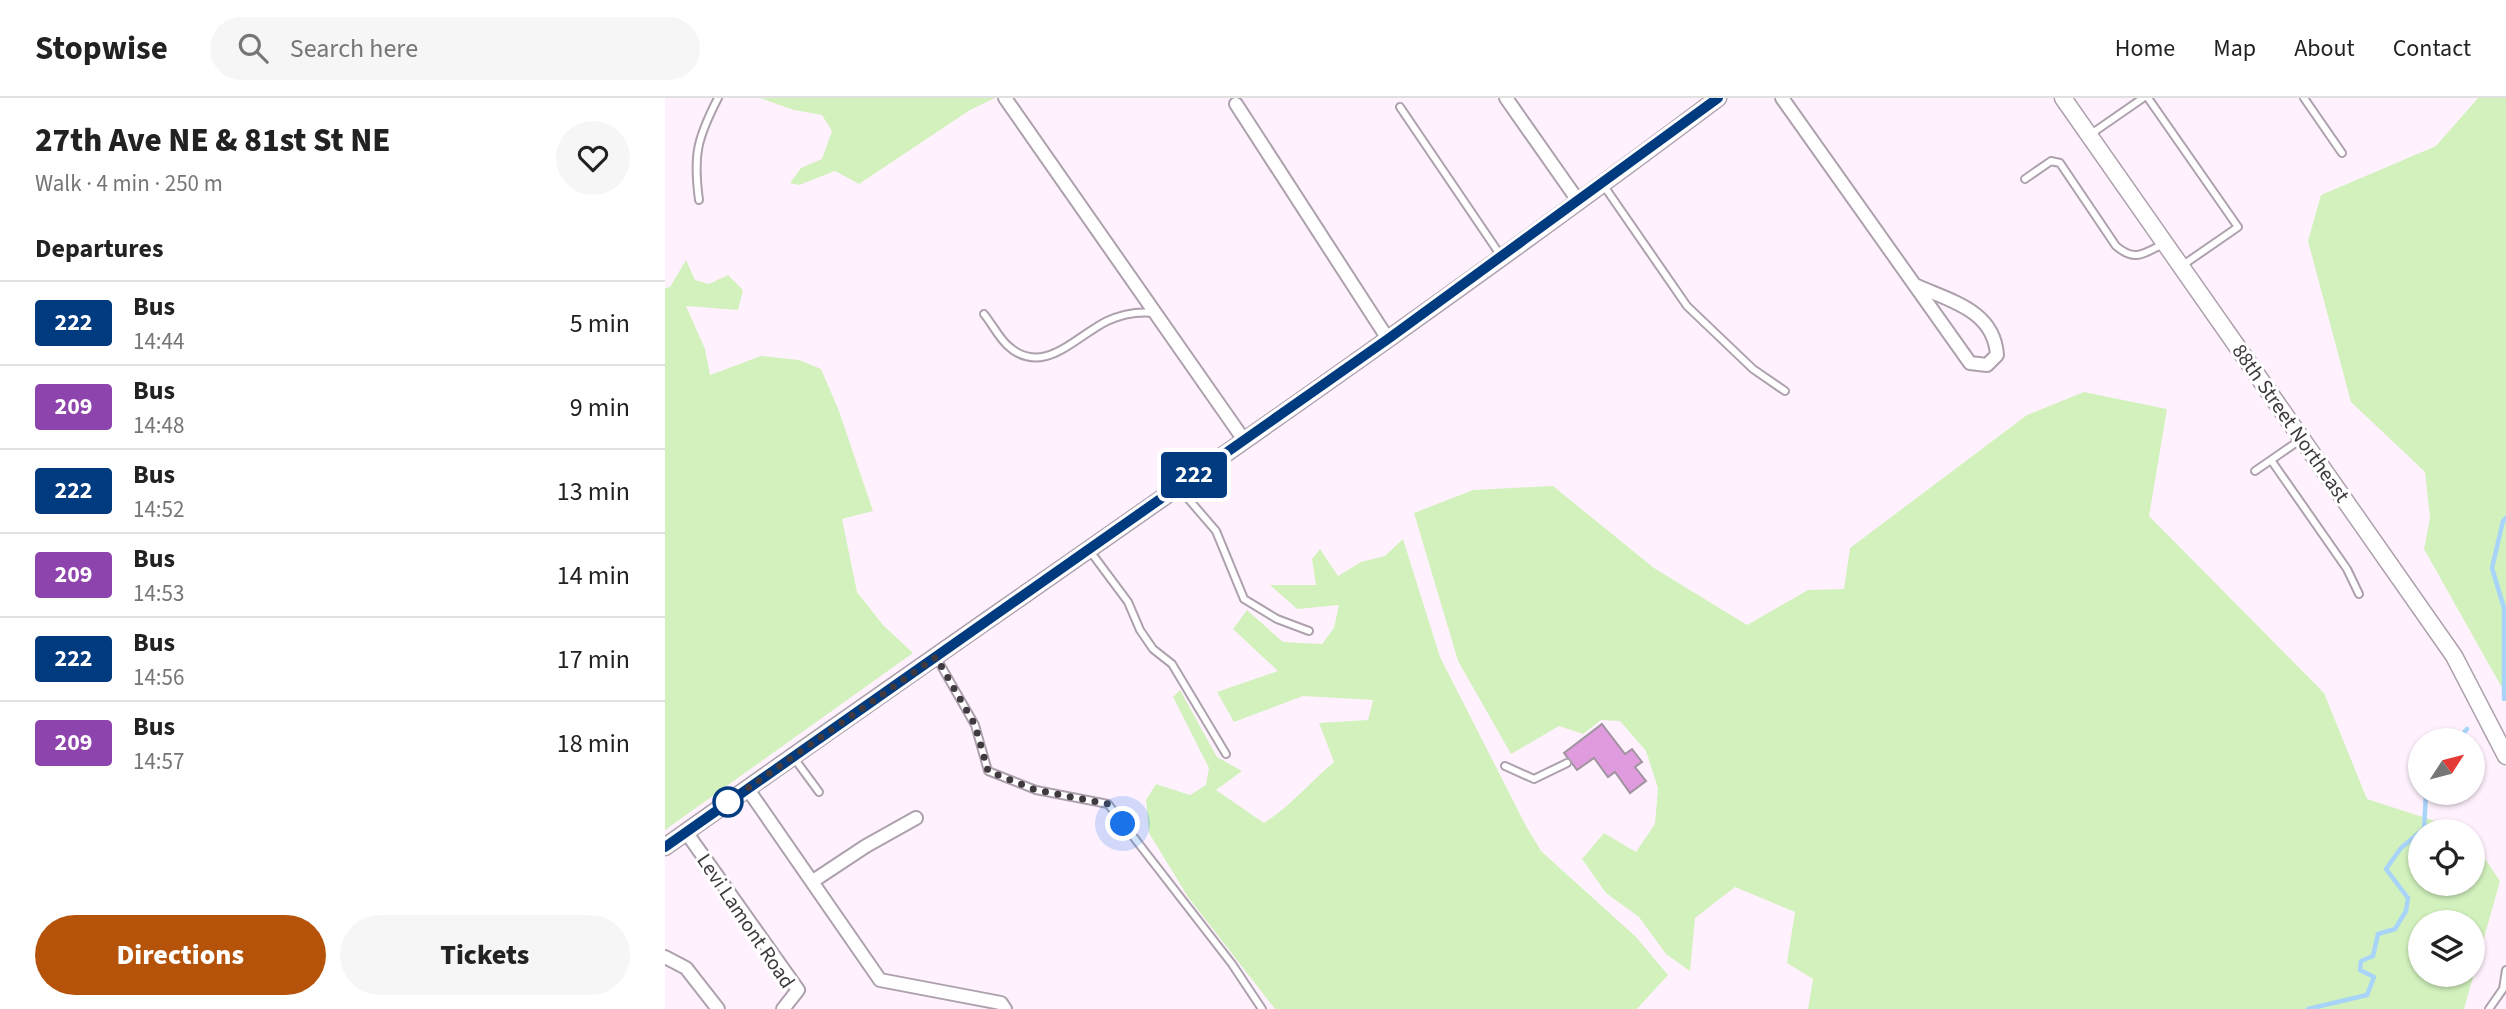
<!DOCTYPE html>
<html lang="en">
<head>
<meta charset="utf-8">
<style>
	:root { --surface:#fff; --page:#f6f6f6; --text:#222; --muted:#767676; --line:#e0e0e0; --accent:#b45309 }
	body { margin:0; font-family:"Source Sans 3",sans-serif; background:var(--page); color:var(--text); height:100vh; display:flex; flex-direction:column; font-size:26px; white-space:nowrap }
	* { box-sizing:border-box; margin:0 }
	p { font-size:23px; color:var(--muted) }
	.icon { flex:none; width:38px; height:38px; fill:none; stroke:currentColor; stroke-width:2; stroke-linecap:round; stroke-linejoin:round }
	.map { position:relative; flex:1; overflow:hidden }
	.panel { display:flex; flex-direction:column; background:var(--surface); width:665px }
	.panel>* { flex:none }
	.badge { padding:0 14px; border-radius:5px; font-size:24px; line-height:46px }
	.needle { width:46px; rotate:54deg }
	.buttons { position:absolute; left:1743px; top:630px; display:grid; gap:14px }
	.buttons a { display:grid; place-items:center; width:77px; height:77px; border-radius:50%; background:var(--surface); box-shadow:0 2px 5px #0004; font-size:35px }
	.you { position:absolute; width:35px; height:35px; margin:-18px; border:5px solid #fff; border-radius:50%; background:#1a73e8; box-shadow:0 0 0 10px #1a73e833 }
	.map>.badge { position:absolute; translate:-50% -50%; box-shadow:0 0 0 4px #fff }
	h2 { padding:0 35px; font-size:26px; line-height:63px }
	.round { display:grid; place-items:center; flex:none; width:74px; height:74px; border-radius:37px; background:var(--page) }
	.headline { display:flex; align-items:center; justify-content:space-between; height:119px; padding:0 35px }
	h1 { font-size:33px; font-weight:800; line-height:52px }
	.cta { display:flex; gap:14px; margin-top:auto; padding:14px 35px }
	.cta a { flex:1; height:80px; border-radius:42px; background:var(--accent); color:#fff; font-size:28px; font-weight:800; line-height:80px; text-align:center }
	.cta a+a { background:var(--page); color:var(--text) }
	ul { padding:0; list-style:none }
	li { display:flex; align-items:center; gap:21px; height:84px; padding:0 35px; border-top:2px solid var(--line) }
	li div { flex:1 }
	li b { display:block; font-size:26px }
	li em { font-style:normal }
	li .badge { min-width:77px; font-weight:700; text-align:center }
	header { display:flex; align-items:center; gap:42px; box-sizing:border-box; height:98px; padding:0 35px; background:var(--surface); border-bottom:2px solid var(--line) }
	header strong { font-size:33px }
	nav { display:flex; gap:38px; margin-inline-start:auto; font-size:24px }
	.search { width:490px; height:63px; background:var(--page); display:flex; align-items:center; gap:18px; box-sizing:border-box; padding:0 24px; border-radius:38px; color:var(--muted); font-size:26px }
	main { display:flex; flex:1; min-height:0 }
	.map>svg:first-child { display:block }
</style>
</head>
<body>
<header>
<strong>Stopwise</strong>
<div class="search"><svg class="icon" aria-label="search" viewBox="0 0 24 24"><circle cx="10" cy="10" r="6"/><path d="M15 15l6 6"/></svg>Search here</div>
<nav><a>Home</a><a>Map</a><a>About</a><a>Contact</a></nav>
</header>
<main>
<section class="panel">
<div class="headline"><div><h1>27th Ave NE &amp; 81st St NE</h1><p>Walk · 4 min · 250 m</p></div><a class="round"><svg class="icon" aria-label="heart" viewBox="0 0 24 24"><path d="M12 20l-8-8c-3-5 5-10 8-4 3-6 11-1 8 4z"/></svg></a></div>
<h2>Departures</h2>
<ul>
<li><span class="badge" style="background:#003b80;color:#fff">222</span><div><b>Bus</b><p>14:44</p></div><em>5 min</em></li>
<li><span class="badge" style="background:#8e44ad;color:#fff">209</span><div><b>Bus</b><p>14:48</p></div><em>9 min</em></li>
<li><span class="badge" style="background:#003b80;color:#fff">222</span><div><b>Bus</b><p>14:52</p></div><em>13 min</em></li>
<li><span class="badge" style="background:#8e44ad;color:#fff">209</span><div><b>Bus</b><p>14:53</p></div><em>14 min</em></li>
<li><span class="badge" style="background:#003b80;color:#fff">222</span><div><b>Bus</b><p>14:56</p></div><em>17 min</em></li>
<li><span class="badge" style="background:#8e44ad;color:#fff">209</span><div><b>Bus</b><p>14:57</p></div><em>18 min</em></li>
</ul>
<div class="cta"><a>Directions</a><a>Tickets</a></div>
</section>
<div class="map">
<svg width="1841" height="911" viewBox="0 0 1841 911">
	<rect width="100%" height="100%" fill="#fff2fe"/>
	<!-- green -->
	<path fill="#d2f1bd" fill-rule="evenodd" d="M 95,0 L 330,0 L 305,12 L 194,86 L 170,73 L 134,87 L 125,85 L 136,70 L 157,61 L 167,33 L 157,17 L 129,12 Z
		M 1813,0 L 1841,0 L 1841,597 L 1759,451 L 1765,420 L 1760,374 L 1686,304 L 1643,143 L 1656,97 L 1771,48 Z
		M 21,162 L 30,182 L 44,186 L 63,177 L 78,192 L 73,212 L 21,208 L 40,251 L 45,277 L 96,258 L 134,262 L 156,271 L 174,313 L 208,413 L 177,421 L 192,494 L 218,527 L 248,555 L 0,732 L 0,190 L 5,189 Z
		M 1419,294 L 1502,311 L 1484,418 L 1659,595 L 1702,701 L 1801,733 L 1755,733 L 1755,786 L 1808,786 L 1808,743 L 1835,783 L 1799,911 L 1143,911 L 1148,881 L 1122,865 L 1130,814 L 1070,789 L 1030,820 L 1025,873 L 1001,856 L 974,819 L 941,795 L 917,761 L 939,735 L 971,754 L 990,726 L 993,690 L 981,653 L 955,623 L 936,622 L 918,636 L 894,628 L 846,656 L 793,563 L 749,415 L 808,392 L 888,388 L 989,470 L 1082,527 L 1143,492 L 1179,491 L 1185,450 L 1362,317 ZM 1755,824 L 1808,824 L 1808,877 L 1755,877 Z
		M 738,441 L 775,559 L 861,728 L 876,753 L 971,839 L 1003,877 L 972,911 L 610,911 L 523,799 L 484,735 L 481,702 L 491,686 L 525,697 L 541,687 L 544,670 L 508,599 L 515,592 L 552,659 L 577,673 L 551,692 L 599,725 C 626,708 645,684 669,664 L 654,625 L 703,622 L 708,602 L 638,598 L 569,624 L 552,594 L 613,573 L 568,531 L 582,512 L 618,544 L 657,546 L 669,530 L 674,507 L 632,511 L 605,487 L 651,487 L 647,461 L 655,451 L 673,478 L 696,464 L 720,458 Z"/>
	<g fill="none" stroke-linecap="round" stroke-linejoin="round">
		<!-- stream -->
		<path stroke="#a8d4fa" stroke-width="4.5" d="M 1839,601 L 1839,510 L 1827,470 L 1838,423 L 1841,420
			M 1792,642 L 1802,631
			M 1756,733 L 1759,731 L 1761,695
			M 1643,911 L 1702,897 L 1709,879 L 1695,872 L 1696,863 L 1708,858 L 1713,836 L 1730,831 L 1741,813 L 1743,800 L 1721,771 L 1736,750 L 1755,734"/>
	</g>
	<!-- building -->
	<path fill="#df9bde" stroke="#a094a0" stroke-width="2" d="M 937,626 L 960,656 L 967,651 L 977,664 L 970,669 L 981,683 L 965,695 L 950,674 L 943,679 L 929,660 L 912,672 L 899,655 Z"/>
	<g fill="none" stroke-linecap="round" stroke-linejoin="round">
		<!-- service casing -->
		<g stroke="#ada1ad" stroke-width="10">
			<path id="service" d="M 1483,0 L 1573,129 L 1518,167
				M 1639,0 L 1677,55
				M 735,9 L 836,158
				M 1426,36 L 1478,0
				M 1360,81 L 1386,63 L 1395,65 L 1451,148 C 1470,164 1478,156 1498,146
				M 939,88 L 1022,208 L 1088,271 L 1120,293
				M 34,102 C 28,57 32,41 53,0
				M 319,216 C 327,226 333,238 342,247 C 377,280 410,239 442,223 C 457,216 473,213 490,215
				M 1606,362 L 1682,471 L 1694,496
				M 1590,373 L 1635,342
				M 514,390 L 551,433 L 579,501 L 612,521 L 644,533
				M 425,453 L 463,504 L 475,532 L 488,551 L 507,566 L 561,656
				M 271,559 L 310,627 L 323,673 L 371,692 L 443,706 L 567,866 L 597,911
				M 129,660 L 154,694
				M 840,668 L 869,681 L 902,665
				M 1824,911 L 1838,891 L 1841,872"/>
		</g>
		<!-- minor casing -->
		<g stroke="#ada1ad" stroke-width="16">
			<path id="minor" d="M 340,0 L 579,342
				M 841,0 L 914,104
				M 1117,0 L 1305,265 L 1322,267 L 1332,257 C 1329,212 1285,203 1250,187
				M 571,6 L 723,241
				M 82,690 L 215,882 L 336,905 L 340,911
				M 21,734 L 133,892 L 118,911
				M 148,783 L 201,748 L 251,720
				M 0,859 L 21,870 L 53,911"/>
		</g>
		<!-- tertiary casing -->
		<g stroke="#ada1ad" stroke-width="19">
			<path id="tertiary" d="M 1398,0 L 1789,558 L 1841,658
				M 0,749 C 351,499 709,259 1053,0"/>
		</g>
		<!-- service -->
		<use href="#service" stroke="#fff" stroke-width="6"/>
		<!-- minor -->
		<use href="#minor" stroke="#fff" stroke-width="12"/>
		<!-- tertiary -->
		<use href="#tertiary" stroke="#fff" stroke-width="16"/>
	</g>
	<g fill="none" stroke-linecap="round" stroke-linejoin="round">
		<!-- line casing -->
		<g stroke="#fff" stroke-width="16">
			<path id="line" d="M 0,749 L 723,241 L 1053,0"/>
		</g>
		<!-- line -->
		<use href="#line" stroke="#003b80" stroke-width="10"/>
		<!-- walk -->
		<path stroke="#3f3a3f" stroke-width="7" stroke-dasharray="0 12.6" d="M 63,704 L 271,559 L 310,627 L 323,673 L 371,692 L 443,706 L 458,726"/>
	</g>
	<!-- markers -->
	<circle fill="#fff" stroke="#003b80" stroke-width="3.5" cx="63" cy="704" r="14"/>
	<g text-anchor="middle" stroke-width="6" stroke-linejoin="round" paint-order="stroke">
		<!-- street labels -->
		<g font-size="21" fill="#3f3a3f" stroke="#fff">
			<text transform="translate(1626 325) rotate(55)" y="7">88th Street Northeast</text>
			<text transform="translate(81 823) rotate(56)" y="7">Levi Lamont Road</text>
		</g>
	</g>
</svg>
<div class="buttons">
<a><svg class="needle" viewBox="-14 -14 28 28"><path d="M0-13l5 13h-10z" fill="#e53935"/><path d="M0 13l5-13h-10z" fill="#767676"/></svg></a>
<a><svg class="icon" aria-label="locate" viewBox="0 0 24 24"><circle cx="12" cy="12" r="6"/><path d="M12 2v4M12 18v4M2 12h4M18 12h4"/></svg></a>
<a><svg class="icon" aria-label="layers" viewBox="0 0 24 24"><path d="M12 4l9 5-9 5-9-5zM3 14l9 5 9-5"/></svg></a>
</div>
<div class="you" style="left:458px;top:726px"></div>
<b class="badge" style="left:529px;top:377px;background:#003b80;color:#fff">222</b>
</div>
</main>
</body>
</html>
